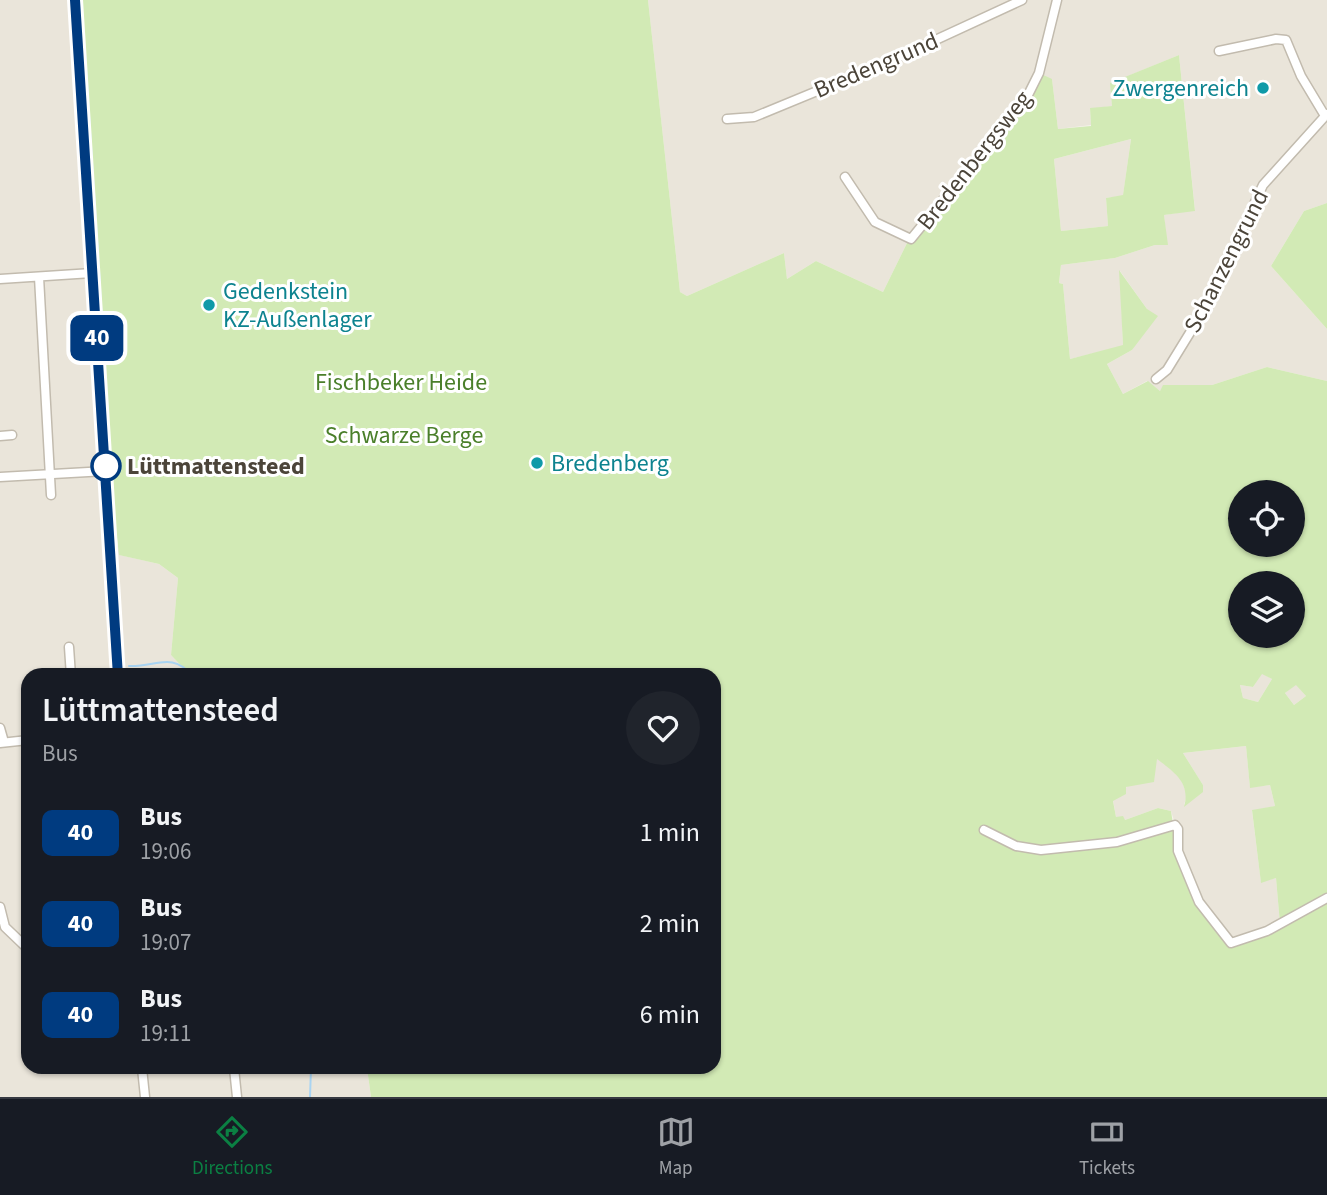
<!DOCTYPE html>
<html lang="en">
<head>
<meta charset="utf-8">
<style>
	:root { --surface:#171b24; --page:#20242c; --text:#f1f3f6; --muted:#9ea1a6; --line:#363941; --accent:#0b8043 }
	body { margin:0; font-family:"Source Sans 3",sans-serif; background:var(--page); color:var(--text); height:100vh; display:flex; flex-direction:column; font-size:26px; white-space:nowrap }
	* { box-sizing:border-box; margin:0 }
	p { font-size:23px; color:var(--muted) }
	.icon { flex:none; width:38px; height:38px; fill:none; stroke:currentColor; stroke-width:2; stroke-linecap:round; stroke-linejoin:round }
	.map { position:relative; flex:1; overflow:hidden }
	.sheet { position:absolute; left:21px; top:668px; width:700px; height:406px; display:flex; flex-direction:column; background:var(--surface); border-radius:21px; box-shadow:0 2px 5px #0004 }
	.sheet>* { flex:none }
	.badge { padding:0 14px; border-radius:10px; font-size:24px; line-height:46px }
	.buttons { position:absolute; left:1228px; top:480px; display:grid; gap:14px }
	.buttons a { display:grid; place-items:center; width:77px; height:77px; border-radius:50%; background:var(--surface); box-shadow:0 2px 5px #0004; font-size:35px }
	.map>.badge { position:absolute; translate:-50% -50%; box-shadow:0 0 0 4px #fff }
	.round { display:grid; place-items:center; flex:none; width:74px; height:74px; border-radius:37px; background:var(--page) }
	.overview { display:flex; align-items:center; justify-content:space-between; height:119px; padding:0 21px }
	h1 { font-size:33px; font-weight:600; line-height:52px }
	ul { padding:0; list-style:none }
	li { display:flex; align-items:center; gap:21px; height:91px; padding:0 21px }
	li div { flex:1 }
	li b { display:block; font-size:26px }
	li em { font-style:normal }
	li .badge { min-width:77px; font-weight:700; text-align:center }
	.dock { display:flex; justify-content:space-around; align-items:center; height:98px; border-top:2px solid var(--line); background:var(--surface); font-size:19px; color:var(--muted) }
	.dock a { display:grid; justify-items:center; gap:4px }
	.dock .selected { color:var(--accent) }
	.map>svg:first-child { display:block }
</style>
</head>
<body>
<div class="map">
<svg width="1327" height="1097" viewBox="0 0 1327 1097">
	<rect width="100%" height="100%" fill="#f6f3ec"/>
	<!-- residential -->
	<path fill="#eae5da" d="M 0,0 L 73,0 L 108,544 L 117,544 L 120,555 L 159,564 L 178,578 L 171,655 L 191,675 L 28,676 L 28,1068 L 367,1068 L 371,1097 L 0,1097 Z
		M 648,0 L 1327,0 L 1327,203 L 1304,211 L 1271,266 L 1327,329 L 1327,381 L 1267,367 L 1212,385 L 1164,385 L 1160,391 L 1147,381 L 1123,394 L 1107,364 L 1132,350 L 1147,309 L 1120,271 L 1123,346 L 1070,359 L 1063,284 L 1059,283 L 1061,265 L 1115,258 L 1155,245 L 1167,245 L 1164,215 L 1195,210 L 1179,55 L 1111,83 L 1112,106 L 1090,109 L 1091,125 L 1058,129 L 1052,79 L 1027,97 L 908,241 L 883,292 L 816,261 L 787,279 L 784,253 L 687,296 L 680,292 Z
		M 1131,139 L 1123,196 L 1106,198 L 1108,226 L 1061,231 L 1054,159 Z
		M 1262,673 L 1272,679 L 1258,702 L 1243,698 L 1240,685 L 1253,687 Z
		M 1296,684 L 1306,696 L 1294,705 L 1285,693 Z
		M 1246,746 L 1250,787 L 1270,785 L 1275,806 L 1252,811 L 1261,882 L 1276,878 L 1280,924 L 1233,943 L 1201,907 L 1171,811 L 1158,808 L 1125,820 L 1116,817 L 1113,800 L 1157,758 L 1180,776 L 1187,795 L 1184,805 L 1203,785 L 1183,753 Z"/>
	<!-- green -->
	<path fill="#d2eab5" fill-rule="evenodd" d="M 79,0 L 648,0 L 680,292 L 687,296 L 784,253 L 787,279 L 816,261 L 883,292 L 908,241 L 1027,97 L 1039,73 L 1052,79 L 1058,129 L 1091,126 L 1090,108 L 1112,106 L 1110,83 L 1179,55 L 1195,211 L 1164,215 L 1168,245 L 1155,245 L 1115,258 L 1061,265 L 1059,283 L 1063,284 L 1070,359 L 1123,345 L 1119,270 L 1147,309 L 1158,316 L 1132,350 L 1107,364 L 1123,394 L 1148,381 L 1160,391 L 1163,385 L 1212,385 L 1267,367 L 1327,381 L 1327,1097 L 371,1097 L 367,1068 L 714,1068 L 714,676 L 191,676 L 171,655 L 178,578 L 159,564 L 119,555 L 116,529 L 112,529 L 89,184 L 94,183 L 93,169 L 88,169 ZM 1131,139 L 1123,195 L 1106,198 L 1108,226 L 1061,231 L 1054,159 ZM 1241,492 L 1293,492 L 1293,544 L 1241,544 ZM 1241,583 L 1293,583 L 1293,635 L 1241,635 ZM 1262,674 L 1272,679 L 1258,702 L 1243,698 L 1240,685 L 1253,687 ZM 1296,685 L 1306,696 L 1294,705 L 1285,693 ZM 1246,746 L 1250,788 L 1270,785 L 1275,806 L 1252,810 L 1261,883 L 1276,878 L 1280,924 L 1227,941 L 1199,902 L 1176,843 L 1171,811 L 1158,808 L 1125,820 L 1123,816 L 1116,817 L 1113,801 L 1126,794 L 1126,787 L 1154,782 L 1157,759 C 1174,772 1191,783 1184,807 L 1203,792 L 1203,785 L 1183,753 Z
		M 1327,203 L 1327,329 L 1271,266 L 1304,211 Z"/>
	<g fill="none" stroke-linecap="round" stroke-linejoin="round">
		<!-- stream -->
		<path stroke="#a9d4f2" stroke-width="2" d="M 81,0 L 84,38
			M 85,53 L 100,287
			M 100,289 L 114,528
			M 116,552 L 123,676
			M 129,666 C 157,667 171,651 193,676
			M 147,1068 L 147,1070
			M 310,1097 L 311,1068"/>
		<!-- minor casing -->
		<g stroke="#c2bbae" stroke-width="11">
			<path id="minor" d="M 75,0 L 118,676
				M 1219,51 L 1276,39 L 1286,40 L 1301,76 L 1325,116
				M 727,119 L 754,117 L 890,61 L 1022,0
				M 845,177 L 875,222 L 911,239 L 1027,97 L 1039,73 L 1057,0
				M 39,277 L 51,495
				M 0,279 L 92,273
				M 1156,379 L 1167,370 L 1207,305 L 1263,185 L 1327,114
				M 0,436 L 12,435
				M 0,477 L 106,471
				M 69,647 L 71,676
				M 0,728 L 4,742
				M 0,743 L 28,740
				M 984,830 L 1016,846 L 1041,850 L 1117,842 L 1175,825 L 1178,829 L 1178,851 L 1199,902 L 1231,943 L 1267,931 L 1327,898
				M 0,907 L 5,927 L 28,949
				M 142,1068 L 145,1097
				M 234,1068 L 237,1097"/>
		</g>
		<!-- minor -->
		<use href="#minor" stroke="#fff" stroke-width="8"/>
	</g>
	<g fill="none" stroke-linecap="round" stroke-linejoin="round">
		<!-- line casing -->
		<g stroke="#fff" stroke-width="16">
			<path id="line" d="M 75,0 L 118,676"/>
		</g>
		<!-- line -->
		<use href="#line" stroke="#003b80" stroke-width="10"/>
	</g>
	<!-- markers -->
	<g fill="#0f9aa8" stroke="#fff" stroke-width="2.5">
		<circle cx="1263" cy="88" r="7"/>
		<circle cx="209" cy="305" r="7"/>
		<circle cx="537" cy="463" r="7"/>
	</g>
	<circle fill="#fff" stroke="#003b80" stroke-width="3.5" cx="106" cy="466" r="14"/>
	<g text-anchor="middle" stroke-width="6" stroke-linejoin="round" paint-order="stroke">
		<!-- street labels -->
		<g font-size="24" fill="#4b4439" stroke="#fff">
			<text transform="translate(876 65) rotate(-23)" y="8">Bredengrund</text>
			<text transform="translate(974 160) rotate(-52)" y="8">Bredenbergsweg</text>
			<text transform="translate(1226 261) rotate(-63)" y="8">Schanzengrund</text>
		</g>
		<!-- culture labels -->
		<g font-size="24" fill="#0d838f" stroke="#fff" text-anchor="start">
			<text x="1249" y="96" text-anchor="end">Zwergenreich</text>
			<text x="223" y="299">Gedenkstein<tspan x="223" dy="28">KZ-Außenlager</tspan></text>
			<text x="551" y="471">Bredenberg</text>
		</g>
		<!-- park labels -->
		<g font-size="24" fill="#4a7f2a" stroke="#fff">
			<text x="401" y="390">Fischbeker Heide</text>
			<text x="404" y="443">Schwarze Berge</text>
		</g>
		<!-- stop labels -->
		<g font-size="24" font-weight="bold" fill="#4b4439" stroke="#fff" text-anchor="start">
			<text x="127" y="474">Lüttmattensteed</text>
		</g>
	</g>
</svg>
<div class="buttons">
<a><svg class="icon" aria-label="locate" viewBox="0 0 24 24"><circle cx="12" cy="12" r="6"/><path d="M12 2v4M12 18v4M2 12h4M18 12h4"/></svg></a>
<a><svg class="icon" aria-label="layers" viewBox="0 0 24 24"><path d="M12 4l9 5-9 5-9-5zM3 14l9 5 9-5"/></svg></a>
</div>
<b class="badge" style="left:97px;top:338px;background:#003b80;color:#fff">40</b>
<section class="sheet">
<div class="overview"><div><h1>Lüttmattensteed</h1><p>Bus</p></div><a class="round"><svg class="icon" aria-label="heart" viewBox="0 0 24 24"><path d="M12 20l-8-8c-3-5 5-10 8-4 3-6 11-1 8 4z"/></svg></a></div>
<ul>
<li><span class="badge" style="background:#003b80;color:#fff">40</span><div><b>Bus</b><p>19:06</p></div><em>1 min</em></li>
<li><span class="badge" style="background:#003b80;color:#fff">40</span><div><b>Bus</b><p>19:07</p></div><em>2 min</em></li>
<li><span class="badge" style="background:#003b80;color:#fff">40</span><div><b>Bus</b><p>19:11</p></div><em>6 min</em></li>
</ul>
</section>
</div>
<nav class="dock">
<a class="selected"><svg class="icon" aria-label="directions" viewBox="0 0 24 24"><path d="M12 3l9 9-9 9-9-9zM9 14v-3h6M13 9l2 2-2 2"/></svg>Directions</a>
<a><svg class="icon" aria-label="map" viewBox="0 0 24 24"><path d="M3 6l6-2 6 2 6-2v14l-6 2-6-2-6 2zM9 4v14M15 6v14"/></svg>Map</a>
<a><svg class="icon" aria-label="tickets" viewBox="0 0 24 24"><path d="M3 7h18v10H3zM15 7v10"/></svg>Tickets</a>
</nav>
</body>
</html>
